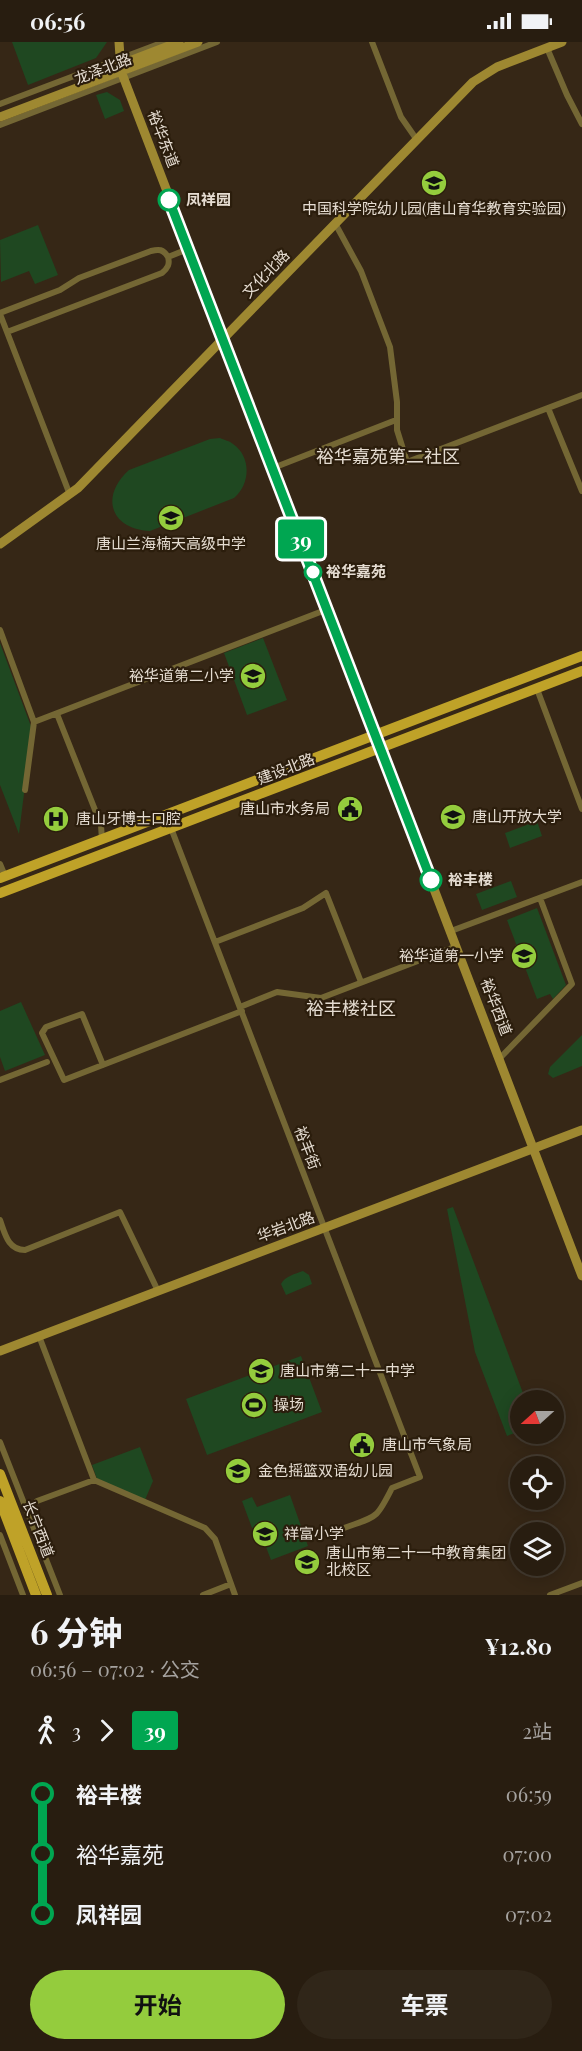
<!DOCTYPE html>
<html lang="zh">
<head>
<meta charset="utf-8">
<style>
	:root { --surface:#281d10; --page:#302619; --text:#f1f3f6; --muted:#a5a29f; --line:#443b30; --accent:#94cc3d }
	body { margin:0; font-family:"Playfair Display","Noto Sans SC",serif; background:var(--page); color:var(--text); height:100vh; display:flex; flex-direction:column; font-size:22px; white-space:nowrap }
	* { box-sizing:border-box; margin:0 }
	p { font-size:20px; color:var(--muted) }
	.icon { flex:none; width:33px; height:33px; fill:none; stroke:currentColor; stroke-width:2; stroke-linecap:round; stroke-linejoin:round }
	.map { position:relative; height:1553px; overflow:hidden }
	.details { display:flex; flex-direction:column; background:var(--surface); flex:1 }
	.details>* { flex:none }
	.badge { padding:0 12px; border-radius:4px; font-size:21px; line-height:39px }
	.needle { width:39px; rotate:249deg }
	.buttons { position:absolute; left:510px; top:1348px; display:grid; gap:12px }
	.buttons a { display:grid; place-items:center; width:54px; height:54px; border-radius:50%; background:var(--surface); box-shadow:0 3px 15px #0003,0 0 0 2px var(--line); font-size:30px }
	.map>.badge { position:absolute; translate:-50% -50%; box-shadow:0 0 0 3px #fff }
	.legs { display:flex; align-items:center; gap:9px; height:66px; padding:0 30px; font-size:20px }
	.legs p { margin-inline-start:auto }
	.summary { display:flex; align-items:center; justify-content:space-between; height:102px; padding:0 30px }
	h1 { font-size:33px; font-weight:700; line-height:45px }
	.button { display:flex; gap:12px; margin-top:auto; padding:12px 30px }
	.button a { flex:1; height:69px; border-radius:36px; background:var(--accent); color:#111; font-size:24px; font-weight:700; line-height:69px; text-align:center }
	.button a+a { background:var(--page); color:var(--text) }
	ul { padding:0 30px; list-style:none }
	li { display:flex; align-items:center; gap:21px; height:60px; font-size:22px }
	li i { display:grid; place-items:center; width:9px; height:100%; margin:0 8px; background:currentColor }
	li i::after { content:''; width:15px; height:15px; margin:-8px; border:4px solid; border-radius:50%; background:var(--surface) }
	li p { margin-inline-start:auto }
	li:first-child i { background:linear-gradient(#0000 50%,currentColor 0) }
	li:last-child i { background:linear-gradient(currentColor 50%,#0000 0) }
	.status { display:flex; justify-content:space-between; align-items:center; height:42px; padding:0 30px; background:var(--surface); direction:ltr }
	.status svg { height:16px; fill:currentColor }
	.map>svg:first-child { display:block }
</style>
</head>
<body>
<div class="status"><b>06:56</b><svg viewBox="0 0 49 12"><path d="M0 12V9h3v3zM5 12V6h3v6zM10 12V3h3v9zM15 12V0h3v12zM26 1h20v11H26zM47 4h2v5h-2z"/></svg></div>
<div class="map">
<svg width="582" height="1553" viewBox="0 0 582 1553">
	<rect width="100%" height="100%" fill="#362716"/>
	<!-- green -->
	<path fill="#1f4821" d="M 12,0 L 107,0 L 96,16 L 28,43 Z
		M 107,50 L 120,58 L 124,69 L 105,77 L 96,53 Z
		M 38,183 L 58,233 L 35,242 L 29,229 L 1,240 L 0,198 Z
		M 220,396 C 224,398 230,399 233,402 C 252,415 250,443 234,456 L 150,489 C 110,487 100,454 129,428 L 210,397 Z
		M 263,596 L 287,658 L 247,673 L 224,611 Z
		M 0,601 L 32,687 L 19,792 L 0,743 Z
		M 537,779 L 542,794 L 510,806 L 505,791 Z
		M 511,839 L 517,855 L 482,868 L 476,852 Z
		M 537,866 L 566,943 L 553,957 L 550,952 L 537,957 L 507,878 Z
		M 21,960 L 45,1013 L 5,1029 L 0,1015 L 0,969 Z
		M 582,993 L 582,1024 L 553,1036 L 548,1032 L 550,1025 Z
		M 453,1165 L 526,1359 L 520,1359 L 520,1389 L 507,1394 L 475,1310 L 447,1167 Z
		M 303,1229 L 309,1233 L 312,1242 L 286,1253 L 281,1242 C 285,1234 295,1232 303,1229 Z
		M 301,1314 L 322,1370 L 207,1413 L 186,1357 Z
		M 140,1405 L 153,1439 L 145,1458 L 97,1437 L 92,1423 Z
		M 290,1453 L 308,1504 L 271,1518 L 258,1484 L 252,1486 L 242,1459 L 252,1455 L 257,1465 Z"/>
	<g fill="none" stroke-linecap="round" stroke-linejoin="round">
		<!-- street -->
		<path stroke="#746734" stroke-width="6" d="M 372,0 L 401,75 L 417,98
			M 547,6 L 567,53 L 582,82
			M 0,62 L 164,0
			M 0,83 L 217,0
			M 336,183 L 361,229 L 390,305 L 397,360 L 397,388 L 407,420 L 582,353
			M 0,271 L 60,248 L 79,236 L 151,209 C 159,207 163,207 168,215 L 188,207
			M 0,272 L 70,453
			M 7,290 L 162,231 C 168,226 170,222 168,215
			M 548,366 L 582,449
			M 273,426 L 396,378
			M 0,588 L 34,680 L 328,567
			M 537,647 L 582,767
			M 57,672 L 101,783 L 102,798
			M 25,748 L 34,680
			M 171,786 L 420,1435 L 392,1446 C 376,1478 377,1474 344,1486
			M 0,822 L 5,834
			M 451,889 L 582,840
			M 215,900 L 303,866 L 326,851 L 361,940
			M 240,965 L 277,950 L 321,956 L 457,904
			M 499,1017 L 572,942 L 540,856
			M 103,1023 L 82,972 L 46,985 L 42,991 L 64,1038 L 242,969
			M 0,1038 L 47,1020
			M 0,1178 C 5,1192 8,1208 25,1208 L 120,1170 L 158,1249
			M 39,1294 L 94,1438
			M 0,1400 L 60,1553
			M 37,1459 L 94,1438 L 205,1486 L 215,1497 L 235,1553
			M 0,1493 L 23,1553
			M 203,1553 L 231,1542
			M 550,1553 L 582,1541"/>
		<!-- secondary -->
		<path stroke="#9e8831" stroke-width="9" d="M 119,0 L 121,29 L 582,1234
			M 114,25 L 179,0
			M 0,75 L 198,0
			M 0,502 L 78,446 L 473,40 L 497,25 L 562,0
			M 0,1309 L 582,1088"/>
		<!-- primary -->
		<path stroke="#bfa228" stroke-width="10" d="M 0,836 L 582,614
			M 0,851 L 582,629
			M 0,1432 L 47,1553
			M 0,1459 L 36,1553"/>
	</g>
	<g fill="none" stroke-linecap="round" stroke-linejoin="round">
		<!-- line-1 casing -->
		<g stroke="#fff" stroke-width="14">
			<path id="line-1" d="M 169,158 L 431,838"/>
		</g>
		<!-- line-1 -->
		<use href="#line-1" stroke="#00a651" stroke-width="9"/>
	</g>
	<!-- icons -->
	<defs>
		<g id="school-disc" transform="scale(1.35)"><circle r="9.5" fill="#94cc3d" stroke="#2b1d0c"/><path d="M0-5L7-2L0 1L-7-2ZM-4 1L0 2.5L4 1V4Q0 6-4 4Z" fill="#111"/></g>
		<g id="civic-disc" transform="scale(1.35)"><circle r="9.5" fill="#94cc3d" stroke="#2b1d0c"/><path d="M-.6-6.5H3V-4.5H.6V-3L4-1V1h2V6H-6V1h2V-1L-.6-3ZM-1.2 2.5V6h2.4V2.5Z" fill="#111"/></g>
		<g id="university-disc" transform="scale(1.35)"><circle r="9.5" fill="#94cc3d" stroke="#2b1d0c"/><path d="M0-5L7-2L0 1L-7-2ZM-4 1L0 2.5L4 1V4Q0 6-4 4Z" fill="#111"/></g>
		<g id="hospital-disc" transform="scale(1.35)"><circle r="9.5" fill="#94cc3d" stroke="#2b1d0c"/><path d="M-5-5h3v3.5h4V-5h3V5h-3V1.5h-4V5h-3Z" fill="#111"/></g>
		<g id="stadium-disc" transform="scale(1.35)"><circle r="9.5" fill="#94cc3d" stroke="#2b1d0c"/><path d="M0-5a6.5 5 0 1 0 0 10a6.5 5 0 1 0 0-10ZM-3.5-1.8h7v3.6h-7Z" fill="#111"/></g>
	</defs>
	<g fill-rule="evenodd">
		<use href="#school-disc" x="434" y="141"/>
		<use href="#school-disc" x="171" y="476"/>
		<use href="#school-disc" x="253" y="634"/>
		<use href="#civic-disc" x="350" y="767"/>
		<use href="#university-disc" x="453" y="775"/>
		<use href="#hospital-disc" x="56" y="777"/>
		<use href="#school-disc" x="524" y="914"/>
		<use href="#school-disc" x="261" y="1329"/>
		<use href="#stadium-disc" x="254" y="1363"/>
		<use href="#civic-disc" x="362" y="1403"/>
		<use href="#school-disc" x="238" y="1429"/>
		<use href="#school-disc" x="265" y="1492"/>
		<use href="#school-disc" x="307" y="1520"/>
	</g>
	<!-- markers -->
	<g fill="#fff" stroke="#00a651" stroke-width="3">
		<circle cx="169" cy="158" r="10"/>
		<circle cx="313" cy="530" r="8"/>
		<circle cx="431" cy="838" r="10"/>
	</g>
	<g text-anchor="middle" stroke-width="4.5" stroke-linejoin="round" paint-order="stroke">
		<!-- street labels -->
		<g font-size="15" fill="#e5dcd1" stroke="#2b1d0c">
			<text transform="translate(103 27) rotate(-21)" y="5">龙泽北路</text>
			<text transform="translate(163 97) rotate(69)" y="5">裕华东道</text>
			<text transform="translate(266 232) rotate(-46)" y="5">文化北路</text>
			<text transform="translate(286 727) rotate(-21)" y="5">建设北路</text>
			<text transform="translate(496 965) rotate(69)" y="5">裕华西道</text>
			<text transform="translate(307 1106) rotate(69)" y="5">裕丰街</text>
			<text transform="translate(286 1185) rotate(-20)" y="5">华岩北路</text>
			<text transform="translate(38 1487) rotate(69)" y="5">长宁西道</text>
		</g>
		<!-- stop labels -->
		<g font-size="15" font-weight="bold" fill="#e5dcd1" stroke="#2b1d0c" text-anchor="start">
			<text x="186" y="163">凤祥园</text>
			<text x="326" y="535">裕华嘉苑</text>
			<text x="448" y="843">裕丰楼</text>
		</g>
		<!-- poi labels -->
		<g font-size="15" fill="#e5dcd1" stroke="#2b1d0c" text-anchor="start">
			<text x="434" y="172" text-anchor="middle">中国科学院幼儿园(唐山育华教育实验园)</text>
			<text x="171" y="507" text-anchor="middle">唐山兰海楠天高级中学</text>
			<text x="234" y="639" text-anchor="end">裕华道第二小学</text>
			<text x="330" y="772" text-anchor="end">唐山市水务局</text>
			<text x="472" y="780">唐山开放大学</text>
			<text x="76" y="782">唐山牙博士口腔</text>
			<text x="504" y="919" text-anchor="end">裕华道第一小学</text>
			<text x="280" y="1334">唐山市第二十一中学</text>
			<text x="274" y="1368">操场</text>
			<text x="382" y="1408">唐山市气象局</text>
			<text x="258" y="1434">金色摇篮双语幼儿园</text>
			<text x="284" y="1497">祥富小学</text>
			<text x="326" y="1516">唐山市第二十一中教育集团<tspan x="326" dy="17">北校区</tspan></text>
		</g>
		<!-- quarter labels -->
		<g font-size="18" fill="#e5dcd1" stroke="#2b1d0c">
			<text x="388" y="421">裕华嘉苑第二社区</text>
			<text x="351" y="973">裕丰楼社区</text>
		</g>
	</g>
</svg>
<div class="buttons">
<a><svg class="needle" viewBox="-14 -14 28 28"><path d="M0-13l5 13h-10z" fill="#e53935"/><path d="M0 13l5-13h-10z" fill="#a5a29f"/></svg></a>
<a><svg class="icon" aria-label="locate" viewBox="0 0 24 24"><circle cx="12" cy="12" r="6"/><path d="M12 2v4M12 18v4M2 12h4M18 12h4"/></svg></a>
<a><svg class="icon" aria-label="layers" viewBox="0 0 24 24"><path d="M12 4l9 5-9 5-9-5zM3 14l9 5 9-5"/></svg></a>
</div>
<b class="badge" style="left:301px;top:497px;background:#00a651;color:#fff">39</b>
</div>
<section class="details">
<div class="summary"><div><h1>6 分钟</h1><p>06:56 – 07:02 · 公交</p></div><b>¥12.80</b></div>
<div class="legs"><svg class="icon" aria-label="walk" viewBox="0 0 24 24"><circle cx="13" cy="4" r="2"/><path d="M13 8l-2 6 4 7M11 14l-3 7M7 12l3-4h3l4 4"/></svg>3<svg class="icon" aria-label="forward" viewBox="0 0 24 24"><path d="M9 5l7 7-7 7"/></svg><b class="badge" style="background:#00a651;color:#fff">39</b><p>2站</p></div>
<ul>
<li><i style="color:#00a651"></i><b>裕丰楼</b><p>06:59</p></li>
<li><i style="color:#00a651"></i><span>裕华嘉苑</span><p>07:00</p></li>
<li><i style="color:#00a651"></i><b>凤祥园</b><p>07:02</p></li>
</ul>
<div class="button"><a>开始</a><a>车票</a></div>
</section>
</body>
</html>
